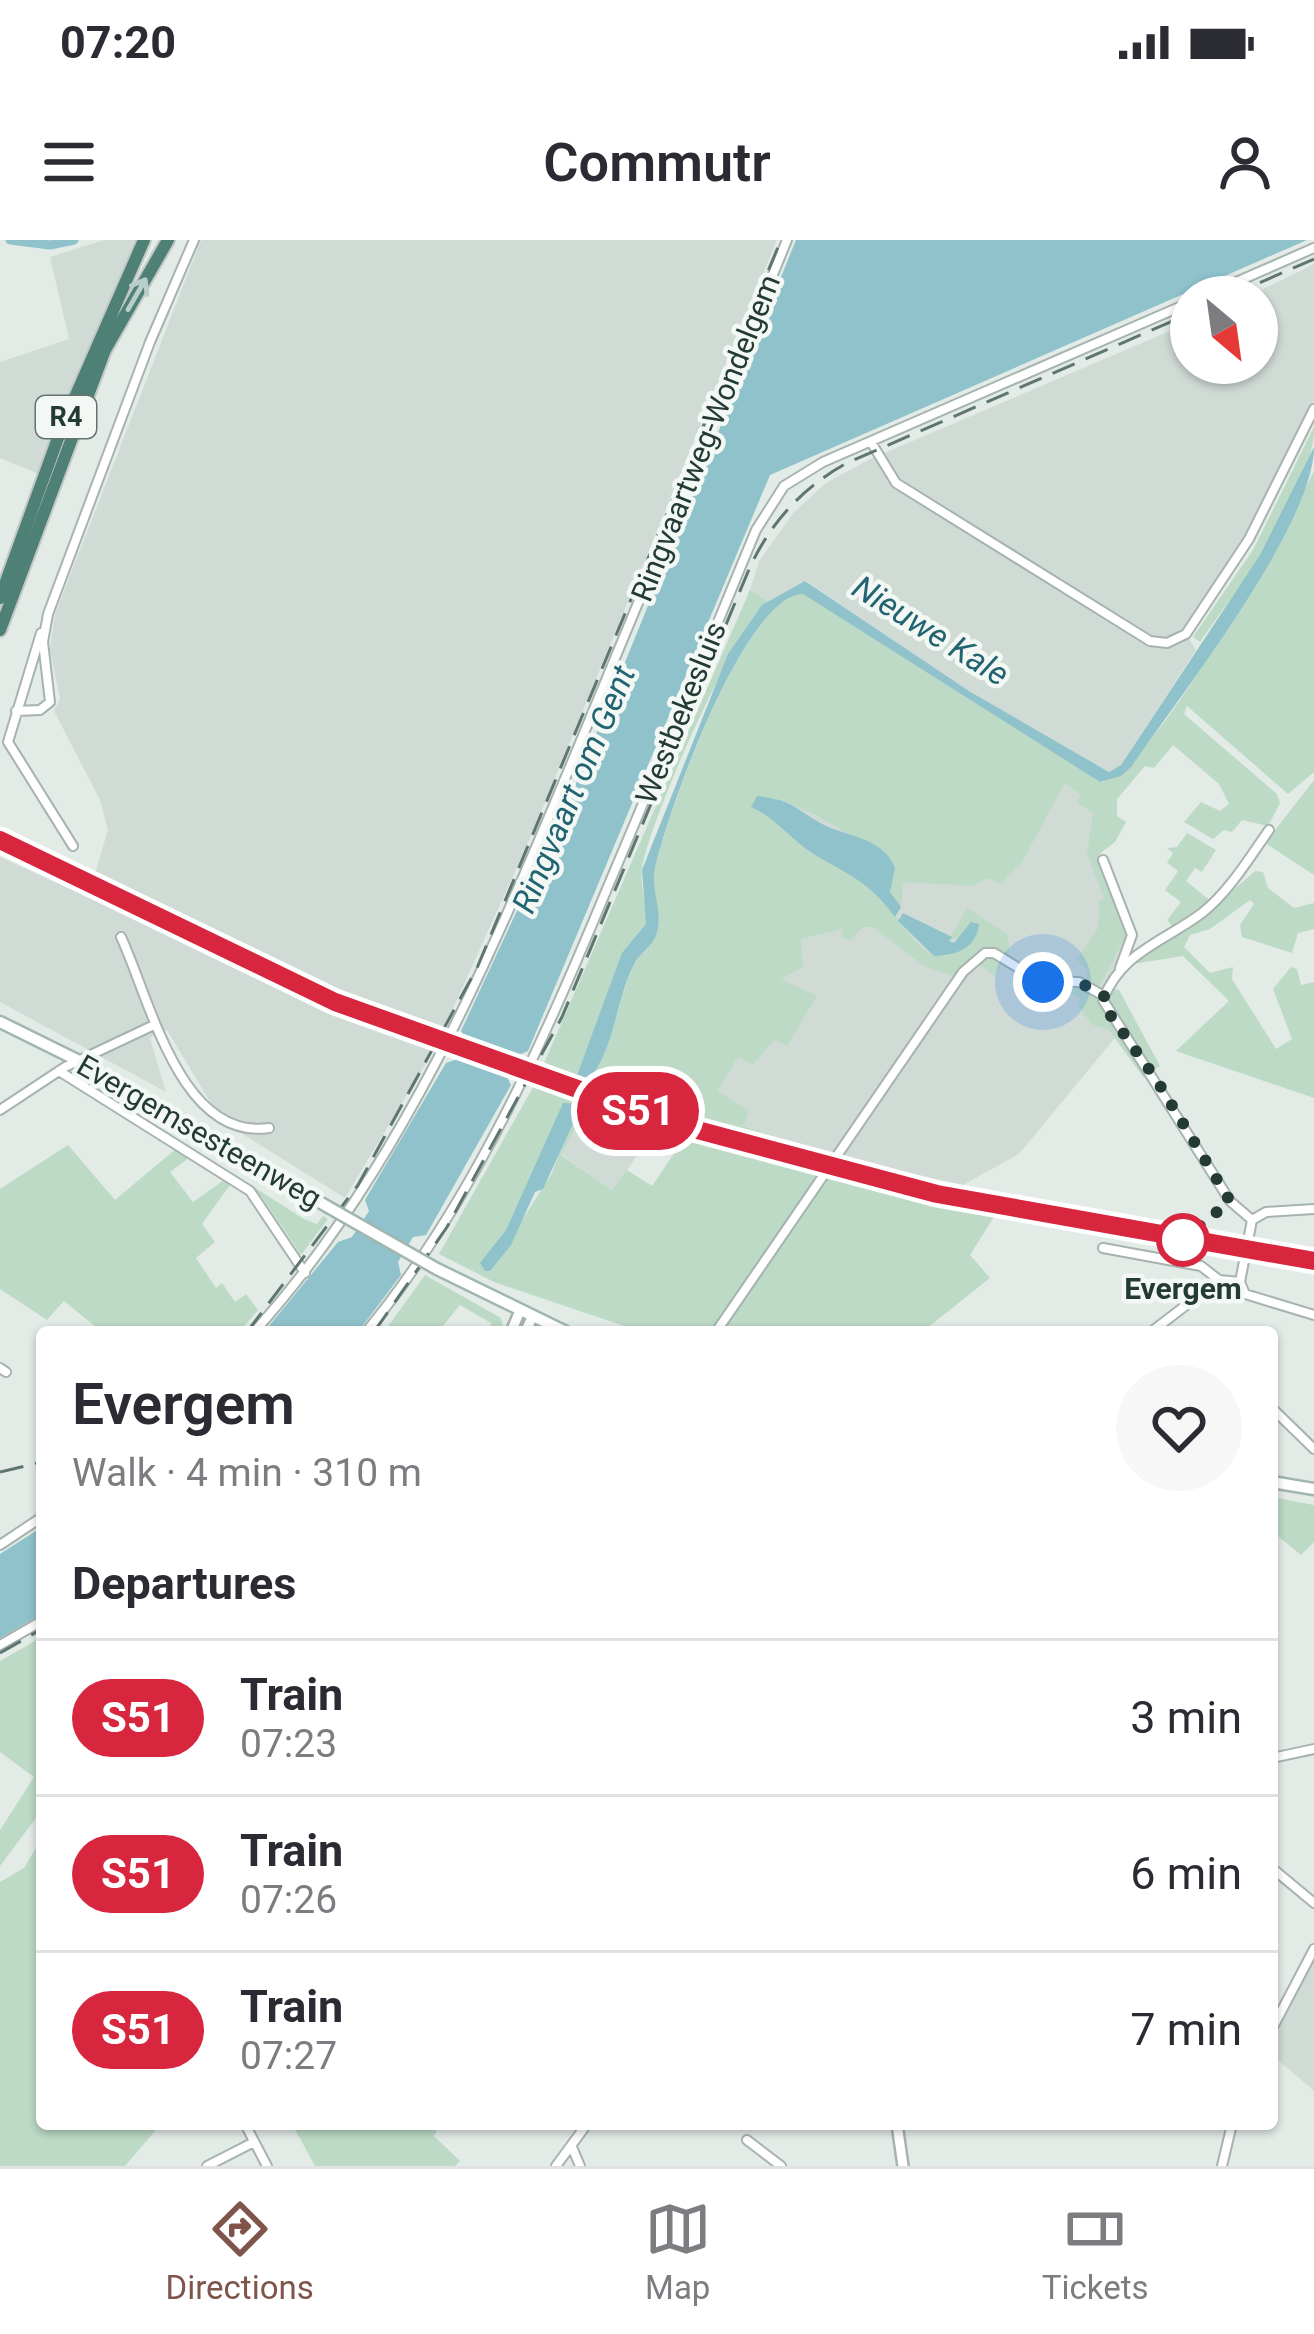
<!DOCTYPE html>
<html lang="en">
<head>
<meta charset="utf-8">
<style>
	:root { --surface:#fff; --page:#f7f7f7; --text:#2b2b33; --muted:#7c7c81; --line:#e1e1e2; --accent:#7f544a }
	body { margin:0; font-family:Roboto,sans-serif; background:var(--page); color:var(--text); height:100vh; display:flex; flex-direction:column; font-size:45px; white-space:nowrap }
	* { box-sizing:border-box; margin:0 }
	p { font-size:39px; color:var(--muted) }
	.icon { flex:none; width:66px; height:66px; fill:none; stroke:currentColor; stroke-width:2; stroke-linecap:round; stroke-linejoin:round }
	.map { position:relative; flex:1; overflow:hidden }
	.side { position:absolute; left:36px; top:1086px; width:1242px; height:804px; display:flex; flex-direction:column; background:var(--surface); border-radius:12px; box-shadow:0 3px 9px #0004 }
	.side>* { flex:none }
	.badge { padding:0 24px; border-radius:39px; font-size:42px; line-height:78px }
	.needle { width:78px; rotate:151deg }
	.controls { position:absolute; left:1170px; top:36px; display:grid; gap:24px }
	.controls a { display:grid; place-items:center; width:108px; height:108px; border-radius:50%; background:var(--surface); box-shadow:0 3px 9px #0004; font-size:60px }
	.you { position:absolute; width:60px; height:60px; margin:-30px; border:9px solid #fff; border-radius:50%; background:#1a73e8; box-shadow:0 0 0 18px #1a73e833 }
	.map>.badge { position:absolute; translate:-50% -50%; box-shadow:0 0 0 6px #fff }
	h2 { padding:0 36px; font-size:45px; line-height:108px }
	.round { display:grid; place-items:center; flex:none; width:126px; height:126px; border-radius:63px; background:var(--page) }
	.overview { display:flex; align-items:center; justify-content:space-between; height:204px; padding:0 36px }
	h1 { font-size:57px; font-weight:600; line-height:90px }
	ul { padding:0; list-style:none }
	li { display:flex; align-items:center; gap:36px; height:156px; padding:0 36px; border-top:3px solid var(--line) }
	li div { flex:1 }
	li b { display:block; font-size:45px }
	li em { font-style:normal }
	li .badge { min-width:132px; font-weight:700; text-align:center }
	.status { display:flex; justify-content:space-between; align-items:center; height:84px; padding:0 60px; background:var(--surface); direction:ltr }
	.status svg { height:33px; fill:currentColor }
	header { display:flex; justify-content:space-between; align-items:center; height:156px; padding:0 36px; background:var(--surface); font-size:54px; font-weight:600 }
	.tab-bar { display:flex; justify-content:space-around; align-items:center; height:168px; border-top:3px solid var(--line); background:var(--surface); font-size:33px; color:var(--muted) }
	.tab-bar a { display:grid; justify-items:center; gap:6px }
	.tab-bar .active { color:var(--accent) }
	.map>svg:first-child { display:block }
</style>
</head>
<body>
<div class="status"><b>07:20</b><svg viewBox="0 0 49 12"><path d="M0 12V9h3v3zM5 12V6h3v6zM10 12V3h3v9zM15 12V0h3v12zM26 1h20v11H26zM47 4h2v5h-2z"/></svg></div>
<header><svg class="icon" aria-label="menu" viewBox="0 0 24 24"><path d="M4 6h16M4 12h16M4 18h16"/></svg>Commutr<svg class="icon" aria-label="person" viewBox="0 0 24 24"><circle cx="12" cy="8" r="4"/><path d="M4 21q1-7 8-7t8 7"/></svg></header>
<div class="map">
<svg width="1314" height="1926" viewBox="0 0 1314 1926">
	<rect width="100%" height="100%" fill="#e3ebe7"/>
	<!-- built -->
	<path fill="#d1dbd6" d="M 104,0 L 135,0 L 41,235 L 0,218 L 0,122 L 69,99 L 50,17 Z
		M 201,0 L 777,0 L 532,594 L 436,806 L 345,958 L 244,895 L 215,870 L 167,790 L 150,798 L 166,852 L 0,762 L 0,617 L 88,657 L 108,590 L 100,560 L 54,471 L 60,459 L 50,409 L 55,374 Z
		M 1314,24 L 1314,160 L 1246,296 L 1183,390 L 1196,410 L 1121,525 L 1109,532 L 969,451 L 806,341 L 769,362 L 750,350 L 759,321 L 794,272 L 826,243 L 868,220 L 1191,82 L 1191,123 L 1257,123 L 1257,57 L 1247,57 Z
		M 803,353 L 1100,542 L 1101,621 L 1130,694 L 1107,747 L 1119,793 L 1019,914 L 963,945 L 830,915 L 597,838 Z
		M 545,834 L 821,922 L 1016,968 L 1015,973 L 816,929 L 542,843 Z
		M 579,881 L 647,901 L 613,951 L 561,914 Z
		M 1314,1720 L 1314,1851 L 1272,1815 L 1272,1803 Z"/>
	<!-- green -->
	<path fill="#bddac6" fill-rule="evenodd" d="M 1314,187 C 1314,253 1237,348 1200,402 L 1193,397 L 1253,310 Z
		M 1314,231 L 1314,532 L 1288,554 L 1187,466 L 1184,474 L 1277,554 L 1280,563 L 1268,586 L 1242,580 L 1232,592 L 1224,590 L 1213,599 L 1184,582 L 1201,562 L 1220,571 L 1229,564 L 1219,544 L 1173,505 L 1154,528 L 1145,526 L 1117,559 L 1117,576 L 1126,582 L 1115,602 L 1098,615 L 1128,692 L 1095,754 L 1099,759 L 1112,748 L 1119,750 L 1160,826 L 1143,837 L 1109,790 L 1091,784 L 1079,766 L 1080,758 L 1058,749 L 1057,733 L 1084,748 L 1087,730 L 1077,720 L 1098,688 L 1099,661 L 1104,658 L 1087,614 L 1093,573 L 1077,563 L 1081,555 L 1065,543 L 1022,622 L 1000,644 L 987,638 L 973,646 L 903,642 L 901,667 L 890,653 L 878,606 C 825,590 809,554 752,567 C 777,578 790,599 812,613 C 835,627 858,632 877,653 C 896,674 909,701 934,716 L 964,710 L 966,695 L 948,701 L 967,668 L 1007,694 L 1010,712 L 994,736 L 979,724 L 963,739 L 924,726 L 873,687 L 863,687 L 851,700 L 842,698 L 842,689 L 801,699 L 803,727 L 781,739 L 817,756 L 787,806 L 774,800 L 753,825 L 738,817 L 717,851 L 749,871 L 743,886 L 830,915 L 825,923 L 541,830 L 750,350 L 769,362 C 737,381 646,589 642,629 C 640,646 647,666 646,684 C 612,729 599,781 577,834 L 588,839 C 617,806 615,759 636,722 C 640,713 649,710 651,700 C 657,677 650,651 655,627 C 669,572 743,356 803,353 L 1100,542 C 1149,540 1289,282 1314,231 Z
		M 1314,540 L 1314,635 L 1265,603 Z
		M 1187,593 L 1216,610 L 1202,632 L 1195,628 L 1186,641 L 1211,661 L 1172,686 L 1167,680 L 1181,662 L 1165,650 L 1178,631 L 1167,623 L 1173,613 L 1167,608 L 1177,607 Z
		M 1255,631 L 1263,632 L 1268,648 L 1294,668 L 1314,663 L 1314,689 L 1298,693 L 1292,713 L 1242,697 L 1240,685 L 1254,664 L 1250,660 L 1210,689 L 1190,695 L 1184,707 L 1210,733 L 1233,727 L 1232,739 L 1276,809 L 1292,799 L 1273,749 L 1291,727 L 1297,729 L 1301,745 L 1314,742 L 1314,858 L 1176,811 L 1229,761 L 1183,716 L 1133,724 L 1204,676 Z
		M 82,838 L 304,979 L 317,984 L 323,976 L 328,979 L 301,1015 L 261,956 Z
		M 536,842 L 820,931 L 713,1092 L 642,1092 L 494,1042 L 439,1014 ZM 563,864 L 575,868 L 552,933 L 490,1031 L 481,1023 L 506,990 ZM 579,881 L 675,912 L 652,946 L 627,930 L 612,950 L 561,915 Z
		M 68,905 L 115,960 L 177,908 L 190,917 L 170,932 L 193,962 L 224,940 L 230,945 L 202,984 L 215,1002 L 196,1018 L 216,1048 L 222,1043 L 235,1062 L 246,1054 L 258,1070 L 239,1092 L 102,1092 L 64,1061 L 47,1080 L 0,1049 L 0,949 Z
		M 830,932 L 997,972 L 970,1015 L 990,1038 L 922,1092 L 721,1092 Z
		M 425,1035 L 501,1078 L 504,1092 L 491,1092 L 491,1083 L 460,1065 L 438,1092 L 384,1092 Z
		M 1272,1257 L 1314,1265 L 1314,1302 L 1301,1315 L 1272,1291 Z
		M 42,1397 L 42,1570 L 0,1626 L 0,1590 L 34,1537 L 0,1512 L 0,1421 Z
		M 42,1598 L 42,1884 L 161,1884 L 125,1926 L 0,1926 L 0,1642 L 24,1628 Z
		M 292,1884 L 440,1884 L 434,1896 L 460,1921 L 455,1926 L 315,1926 Z"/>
	<!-- water -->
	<path fill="#8fc2cb" d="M 796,0 L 1307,0 L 770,235 L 528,811 L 512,818 L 506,835 L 511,845 L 426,995 L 413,997 L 398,1022 L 401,1035 L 358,1092 L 264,1092 L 338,1002 L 352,997 L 369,971 L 365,960 L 446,823 L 461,818 L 467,801 L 461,791 L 575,546 Z
		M 1314,207 C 1314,285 1179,457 1132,526 L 1121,536 L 1100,542 L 803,354 C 744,355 667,574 655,628 C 650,649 663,670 657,692 C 654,705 643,710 636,721 C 615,758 617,805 589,839 L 577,835 L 622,713 L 646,684 L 642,630 L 728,414 L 762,365 L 805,341 L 969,451 L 1109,532 L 1121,525 L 1260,315 Z
		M 757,556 C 790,560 791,565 817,581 C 841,597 883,595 895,628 L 890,652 L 901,667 L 895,677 C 868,640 848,635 812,613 C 790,599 776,578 751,567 Z
		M 903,673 L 952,697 L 949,701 L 954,703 L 971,682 L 979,684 C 976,709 957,715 934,716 L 898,681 Z
		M 563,863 L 582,864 L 543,949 L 535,952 L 511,1005 L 490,1031 L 485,1031 L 480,1023 L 506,990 Z
		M 42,1287 L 42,1374 L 0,1398 L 0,1314 Z"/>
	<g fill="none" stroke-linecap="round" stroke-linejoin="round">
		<!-- canal -->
		<path stroke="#8fc2cb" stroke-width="9" d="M 10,0 L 50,5 L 74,0"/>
		<!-- minor casing -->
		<g stroke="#a6b3ae" stroke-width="12">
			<path id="minor" d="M 1202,57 L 1314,8
				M 871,202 L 896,243 L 1150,401 L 1167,403 L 1186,394 L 1249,299 L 1314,169
				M 41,393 L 8,502 L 73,606
				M 16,471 L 40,470 L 50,462 L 43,402 L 48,374 L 150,102 L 194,0
				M 1103,620 L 1132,695 L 1120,728
				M 121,697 C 150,759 180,901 269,888
				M 59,831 L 250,951 L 305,1033
				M 0,870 L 65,827 L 154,785
				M 1252,980 L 1230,961 L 1103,760 C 1121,712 1165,701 1202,673 C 1228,653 1250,617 1269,590
				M 1252,980 L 1266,972 L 1314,969
				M 1103,1008 L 1201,1026 L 1219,1040
				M 1240,1042 L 1245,1054 L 1314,1075
				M 1240,1042 L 1252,980
				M 254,1092 C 401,929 488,722 572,522 C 645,349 716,174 787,0
				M 366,1092 C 474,961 544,800 609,644 C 659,527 707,408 756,290 L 784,246 L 823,222 L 1191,62
				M 716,1092 L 963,732 L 985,713 L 994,713 L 1040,741 L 1079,742 L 1104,756
				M 1151,1092 L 1219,1040 L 1240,1042
				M 0,1128 L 6,1132
				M 1272,1168 L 1314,1209
				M 0,1305 L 42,1277
				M 0,1405 L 42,1381
				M 1272,1518 L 1314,1509
				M 1272,1628 L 1314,1663
				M 1272,1789 L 1314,1709
				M 245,1884 L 267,1926
				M 747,1900 L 781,1926
				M 572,1907 L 580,1926
				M 207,1926 L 254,1902
				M 556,1926 L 587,1884
				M 1222,1926 L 1232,1884"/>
		</g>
		<!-- tertiary casing -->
		<g stroke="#a6b3ae" stroke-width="14">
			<path id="tertiary" d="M 511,1092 L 519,1073
				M 525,1092 L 532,1078
				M 897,1884 L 903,1926"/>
		</g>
		<!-- secondary casing -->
		<g stroke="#a2b6af" stroke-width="15">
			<path id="secondary" d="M 0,782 L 79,821 L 328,967
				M 437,1029 L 566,1092
				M 1272,1242 L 1314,1249"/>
		</g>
		<!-- trunk casing -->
		<g stroke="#c2c8c6" stroke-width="16">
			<path id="trunk" d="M 0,358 L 62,187 L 144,0
				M 0,390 L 105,110 L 168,0"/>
		</g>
		<!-- minor -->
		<use href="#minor" stroke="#fff" stroke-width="8"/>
		<!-- tertiary -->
		<use href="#tertiary" stroke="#fff" stroke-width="9"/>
		<!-- secondary -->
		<use href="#secondary" stroke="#fff" stroke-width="10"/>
		<!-- trunk -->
		<use href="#trunk" stroke="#4e8076" stroke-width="12"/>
		<!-- rail -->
		<path stroke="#5f7670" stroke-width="3" stroke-dasharray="24 12" stroke-linecap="butt" d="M 1227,57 L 1314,19
			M 0,600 L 335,762 L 675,883 L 952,958 L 1314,1021
			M 247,1092 L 358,945 L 477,728 L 781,0
			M 374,1092 L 447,987 L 562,777 L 750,327 C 771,282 803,247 847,223 L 1191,73
			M 0,1232 L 42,1222
			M 0,1413 L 42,1389"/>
		<!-- secondary-bridge casing -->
		<g stroke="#a2b6af" stroke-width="15" stroke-linecap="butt">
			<path id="secondary-bridge" d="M 328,967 L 437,1029"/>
		</g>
		<!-- secondary-bridge -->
		<use href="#secondary-bridge" stroke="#fff" stroke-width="10"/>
	</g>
	<!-- one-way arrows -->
	<defs><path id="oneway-shaft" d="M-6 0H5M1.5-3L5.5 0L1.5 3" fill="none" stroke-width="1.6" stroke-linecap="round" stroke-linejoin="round" transform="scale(3)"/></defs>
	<use stroke="#b9cec9" href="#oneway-shaft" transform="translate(137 54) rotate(-60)"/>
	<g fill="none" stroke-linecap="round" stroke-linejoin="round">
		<!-- line casing -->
		<g stroke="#fff" stroke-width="27">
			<path id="line" d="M 0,600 L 335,762 L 675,884 L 937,954 L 1314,1021"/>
		</g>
		<!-- line -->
		<use href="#line" stroke="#d7263d" stroke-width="18"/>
		<!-- walk -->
		<path stroke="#243b35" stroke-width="12" stroke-dasharray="0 21.6" d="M 1043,742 L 1079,742 L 1104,756 L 1106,769 L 1156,839 L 1230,961 L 1183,1000"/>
	</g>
	<!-- markers -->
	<circle fill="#fff" stroke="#d7263d" stroke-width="6" cx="1183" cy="1000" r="24"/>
	<g text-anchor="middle" stroke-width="9" stroke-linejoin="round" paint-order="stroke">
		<!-- shield labels -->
		<rect fill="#f3f8f5" stroke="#62746f" stroke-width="3" x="36" y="156" width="60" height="42" rx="9"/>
		<g font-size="27" font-weight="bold" fill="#243b35">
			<text x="66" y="186">R4</text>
		</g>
		<!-- street labels -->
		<g font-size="30" fill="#243b35" stroke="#f3f8f5">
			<text transform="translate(706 198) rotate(-68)" y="10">Ringvaartweg-Wondelgem</text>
			<text transform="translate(681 473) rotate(-68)" y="10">Westbekesluis</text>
			<text transform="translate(199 892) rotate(30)" y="10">Evergemsesteenweg</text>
		</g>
		<!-- stop labels -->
		<g font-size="30" font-weight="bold" fill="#243b35" stroke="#f3f8f5">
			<text x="1183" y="1059">Evergem</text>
		</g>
		<!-- water labels -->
		<g font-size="33" font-style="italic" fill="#236472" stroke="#f3f8f5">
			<text transform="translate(931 390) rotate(32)" y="12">Nieuwe Kale</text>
			<text transform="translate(573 549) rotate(-67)" y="12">Ringvaart om Gent</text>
		</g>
	</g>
</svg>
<div class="controls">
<a><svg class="needle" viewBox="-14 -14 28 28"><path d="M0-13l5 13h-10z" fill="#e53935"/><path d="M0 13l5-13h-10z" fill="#7c7c81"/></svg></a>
</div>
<div class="you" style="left:1043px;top:742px"></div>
<b class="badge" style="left:638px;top:871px;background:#d7263d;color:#fff">S51</b>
<section class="side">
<div class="overview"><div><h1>Evergem</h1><p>Walk · 4 min · 310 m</p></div><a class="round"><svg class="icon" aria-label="heart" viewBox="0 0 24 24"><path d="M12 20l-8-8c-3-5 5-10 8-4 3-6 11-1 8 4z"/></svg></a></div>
<h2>Departures</h2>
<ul>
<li><span class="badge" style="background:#d7263d;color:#fff">S51</span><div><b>Train</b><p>07:23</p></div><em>3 min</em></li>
<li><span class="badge" style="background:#d7263d;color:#fff">S51</span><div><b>Train</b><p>07:26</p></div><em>6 min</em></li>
<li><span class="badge" style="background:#d7263d;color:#fff">S51</span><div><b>Train</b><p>07:27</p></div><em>7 min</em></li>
</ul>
</section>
</div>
<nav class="tab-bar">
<a class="active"><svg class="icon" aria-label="directions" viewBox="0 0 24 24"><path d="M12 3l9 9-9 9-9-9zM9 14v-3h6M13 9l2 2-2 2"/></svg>Directions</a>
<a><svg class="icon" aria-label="map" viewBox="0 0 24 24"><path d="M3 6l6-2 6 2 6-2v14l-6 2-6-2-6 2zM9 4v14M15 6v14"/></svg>Map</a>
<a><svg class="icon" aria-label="tickets" viewBox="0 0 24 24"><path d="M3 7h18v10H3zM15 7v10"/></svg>Tickets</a>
</nav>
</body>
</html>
